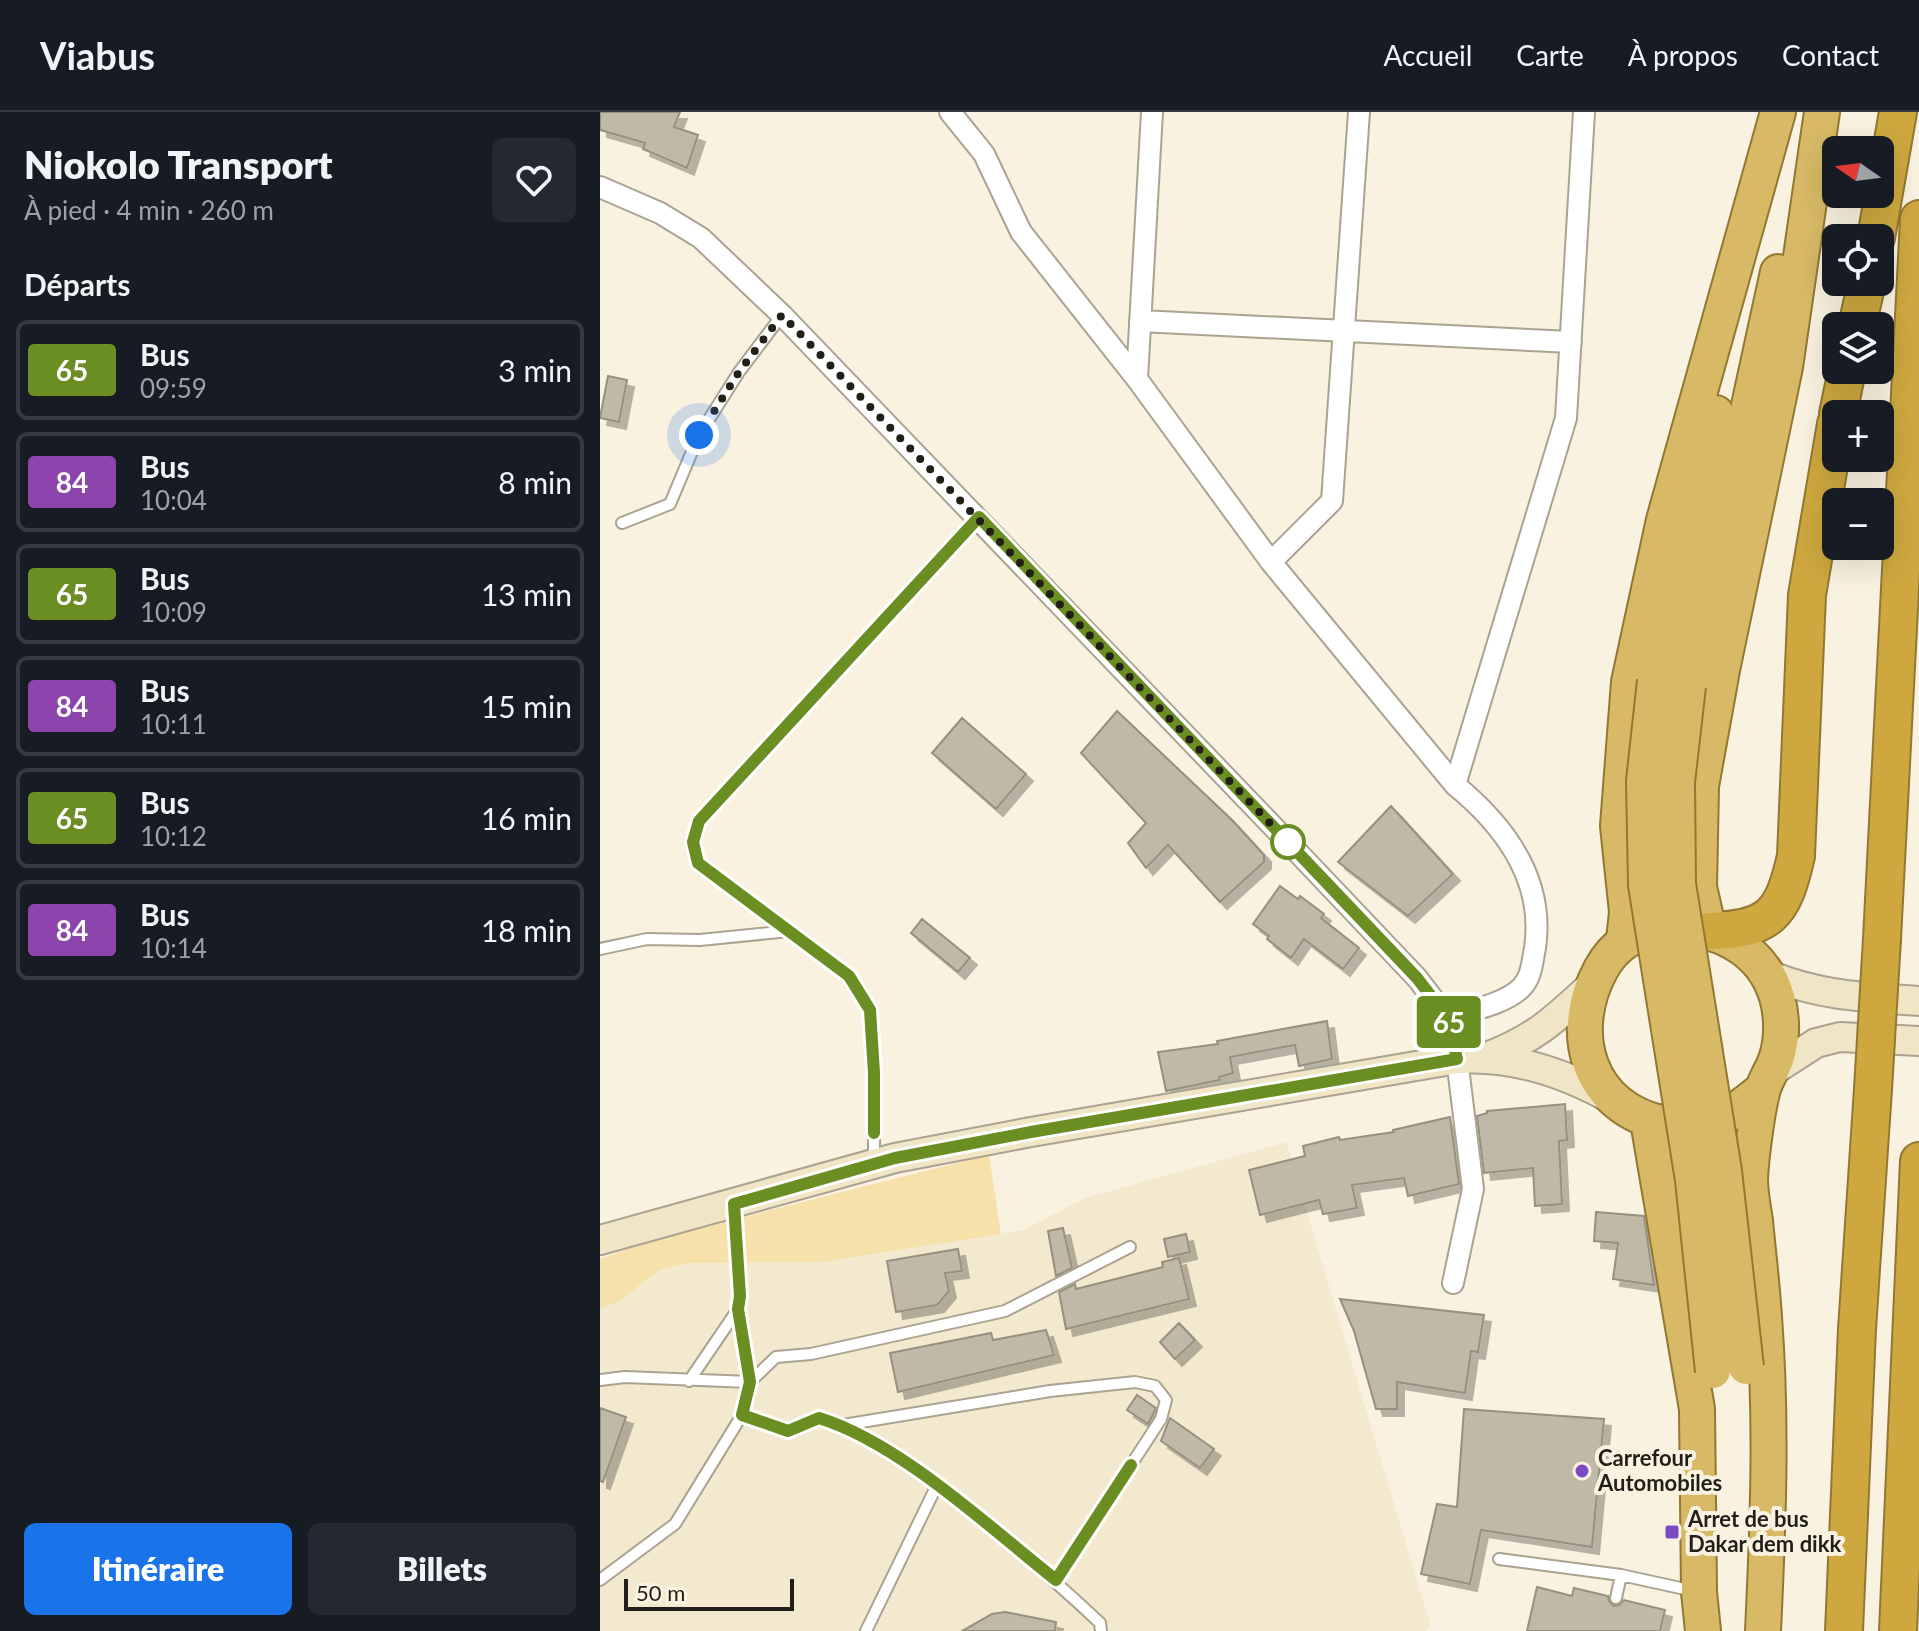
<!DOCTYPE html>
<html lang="fr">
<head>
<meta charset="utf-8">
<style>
	:root { --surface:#171b24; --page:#242831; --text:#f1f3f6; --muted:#9ea1a6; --line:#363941; --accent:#1a73e8 }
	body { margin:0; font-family:Lato,sans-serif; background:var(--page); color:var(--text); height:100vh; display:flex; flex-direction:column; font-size:30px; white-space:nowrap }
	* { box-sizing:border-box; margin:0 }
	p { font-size:26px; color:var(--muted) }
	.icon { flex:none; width:44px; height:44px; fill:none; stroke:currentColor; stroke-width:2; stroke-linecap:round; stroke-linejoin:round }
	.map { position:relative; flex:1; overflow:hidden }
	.panel { display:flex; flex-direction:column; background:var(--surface); width:600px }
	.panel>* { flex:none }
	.badge { padding:0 16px; border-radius:6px; font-size:28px; line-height:52px }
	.needle { width:52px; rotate:284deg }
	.controls { position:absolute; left:1222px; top:24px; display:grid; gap:16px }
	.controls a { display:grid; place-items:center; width:72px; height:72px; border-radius:12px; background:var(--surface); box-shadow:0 8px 32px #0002; font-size:40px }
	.scale { position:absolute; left:24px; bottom:20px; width:170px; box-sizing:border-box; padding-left:8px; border:4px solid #221f19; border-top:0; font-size:22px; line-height:28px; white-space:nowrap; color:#221f19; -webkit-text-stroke:6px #faf2e0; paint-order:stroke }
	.you { position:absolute; width:40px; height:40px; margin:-20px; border:6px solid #fff; border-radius:50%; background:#1a73e8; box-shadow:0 0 0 12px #1a73e833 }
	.map>.badge { position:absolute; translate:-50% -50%; box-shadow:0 0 0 4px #fff }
	h2 { padding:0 24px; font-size:30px; line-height:72px }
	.round { display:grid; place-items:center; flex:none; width:84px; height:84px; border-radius:12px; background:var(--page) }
	.summary { display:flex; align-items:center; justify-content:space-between; height:136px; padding:0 24px }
	h1 { font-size:38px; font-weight:800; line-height:60px }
	.button { display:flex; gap:16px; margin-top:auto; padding:16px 24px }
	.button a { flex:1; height:92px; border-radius:12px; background:var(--accent); color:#fff; font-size:32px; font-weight:800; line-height:92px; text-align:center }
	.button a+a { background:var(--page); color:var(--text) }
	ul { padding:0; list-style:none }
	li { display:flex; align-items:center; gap:24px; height:100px; margin:0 16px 12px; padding:0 8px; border:4px solid var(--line); border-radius:12px }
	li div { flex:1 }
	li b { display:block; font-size:30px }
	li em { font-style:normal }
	li .badge { min-width:88px; font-weight:700; text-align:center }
	header { display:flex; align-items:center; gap:48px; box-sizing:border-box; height:112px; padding:0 40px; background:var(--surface); border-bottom:2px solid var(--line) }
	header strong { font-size:38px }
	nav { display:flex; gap:44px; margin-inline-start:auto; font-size:28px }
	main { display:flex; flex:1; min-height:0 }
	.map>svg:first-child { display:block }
</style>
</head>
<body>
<header>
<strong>Viabus</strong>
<nav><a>Accueil</a><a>Carte</a><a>À propos</a><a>Contact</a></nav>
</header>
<main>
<section class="panel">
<div class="summary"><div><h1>Niokolo Transport</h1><p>À pied · 4 min · 260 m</p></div><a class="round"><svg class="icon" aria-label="heart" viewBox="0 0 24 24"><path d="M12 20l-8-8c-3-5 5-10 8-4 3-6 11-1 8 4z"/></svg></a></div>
<h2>Départs</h2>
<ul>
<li><span class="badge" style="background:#6b8e23;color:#fff">65</span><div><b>Bus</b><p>09:59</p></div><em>3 min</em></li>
<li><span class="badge" style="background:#8e44ad;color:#fff">84</span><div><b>Bus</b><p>10:04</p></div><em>8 min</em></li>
<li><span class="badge" style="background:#6b8e23;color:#fff">65</span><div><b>Bus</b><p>10:09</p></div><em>13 min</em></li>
<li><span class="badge" style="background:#8e44ad;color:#fff">84</span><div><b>Bus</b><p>10:11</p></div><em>15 min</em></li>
<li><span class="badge" style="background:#6b8e23;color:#fff">65</span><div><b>Bus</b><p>10:12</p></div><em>16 min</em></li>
<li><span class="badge" style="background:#8e44ad;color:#fff">84</span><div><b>Bus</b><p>10:14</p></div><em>18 min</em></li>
</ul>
<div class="button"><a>Itinéraire</a><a>Billets</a></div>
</section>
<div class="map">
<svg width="1319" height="1519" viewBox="0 0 1319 1519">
	<defs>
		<filter id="shadow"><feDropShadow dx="7" dy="7" stdDeviation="0" flood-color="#0004"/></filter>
	</defs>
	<rect width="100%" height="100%" fill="#faf2e0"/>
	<!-- built -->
	<path fill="#f3e9cf" d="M 686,1030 L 830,1512 L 826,1519 L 0,1519 L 0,1197 L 20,1189 L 59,1158 L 89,1151 L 222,1150 L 423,1118 L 485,1086 Z"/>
	<!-- green -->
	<path fill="#f7e1aa" d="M 389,1043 L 401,1122 L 222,1150 L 89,1151 L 59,1158 L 20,1189 L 0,1197 L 0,1147 L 56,1127 Z"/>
	<!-- building -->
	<path fill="#c0b9a8" stroke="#96907f" stroke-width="2" filter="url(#shadow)" d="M 0,0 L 80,0 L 74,15 L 98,23 L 87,56 L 43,37 L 45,31 L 0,18 Z
		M 8,264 L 27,268 L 19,310 L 0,306 Z
		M 517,599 L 632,708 L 664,743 L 664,750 L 620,790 L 568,733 L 546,756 L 528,731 L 546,711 L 481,641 Z
		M 362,606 L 426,662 L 396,697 L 332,641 Z
		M 791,694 L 853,762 L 808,804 L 738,750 Z
		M 680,774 L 698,787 L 700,784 L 724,802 L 721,806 L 759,836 L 743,857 L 704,827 L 691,846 L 667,827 L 669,824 L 653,812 Z
		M 322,807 L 370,846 L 358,860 L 311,821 Z
		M 727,909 L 732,947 L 699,954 L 695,933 L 630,945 L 633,961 L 619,965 L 620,968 L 566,979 L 558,940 L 618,932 L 617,929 Z
		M 965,992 L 967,1028 L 959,1029 L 962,1092 L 935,1094 L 933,1056 L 884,1061 L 877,1004 L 887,1001 L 887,999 Z
		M 850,1005 L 859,1072 L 808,1084 L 804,1066 L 752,1073 L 757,1096 L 723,1102 L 719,1088 L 660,1103 L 649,1058 L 705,1044 L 703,1034 L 739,1025 L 740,1028 L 794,1020 L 793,1018 Z
		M 996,1100 L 1044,1104 L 1054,1173 L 1013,1167 L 1018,1131 L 994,1129 Z
		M 463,1116 L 472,1156 L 456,1164 L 448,1119 Z
		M 586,1122 L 590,1140 L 568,1145 L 564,1127 Z
		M 358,1137 L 362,1159 L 345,1161 L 349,1179 L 337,1193 L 296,1200 L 287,1149 Z
		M 579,1146 L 589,1187 L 466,1217 L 459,1180 L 475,1172 L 476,1177 L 563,1155 L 562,1150 Z
		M 740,1187 L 884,1203 L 878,1240 L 871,1239 L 865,1281 L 797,1270 L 797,1297 L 776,1297 L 754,1219 Z
		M 579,1211 L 595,1228 L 575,1247 L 560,1230 Z
		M 446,1218 L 454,1243 L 298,1280 L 290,1241 L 391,1221 L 393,1228 Z
		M 537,1283 L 556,1296 L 548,1312 L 527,1298 Z
		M 0,1296 L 26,1305 L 3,1370 L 0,1369 Z
		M 864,1297 L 1004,1307 L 992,1435 L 881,1418 L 870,1472 L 821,1462 L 837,1392 L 857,1395 Z
		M 570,1306 L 614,1337 L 600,1356 L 561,1329 Z
		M 937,1475 L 972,1484 L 974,1476 L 1008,1484 L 1009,1489 L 1014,1494 L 1019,1493 L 1024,1488 L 1065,1498 L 1060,1519 L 927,1519 Z
		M 405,1500 L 456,1510 L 455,1519 L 362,1519 L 392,1502 Z"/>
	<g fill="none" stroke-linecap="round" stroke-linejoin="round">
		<!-- service casing -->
		<g stroke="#aaa392" stroke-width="14">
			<path id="service" d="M 22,411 L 70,392 L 99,323 L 139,260 L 182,203
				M 190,819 L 98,751 L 93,730 L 99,709 L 378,406
				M 0,837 L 47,827 L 100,828 L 190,819 L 249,864 L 270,898 L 274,961 L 274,1051
				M 0,1268 L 25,1265 L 150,1270 L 176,1245 L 211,1242 L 405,1199 L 530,1135
				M 89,1269 L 138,1197
				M 142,1303 L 188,1319 L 219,1306 C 278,1324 331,1368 379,1407 C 421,1440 461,1474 500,1511 L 501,1519
				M 243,1313 L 450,1279 L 535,1270 L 555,1274 L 566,1288 L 561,1307 L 456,1468
				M 899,1447 L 1021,1463
				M 0,1468 L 75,1412 L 142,1303 L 150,1270 L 138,1197 L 140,1184 L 135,1094
				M 1016,1486 L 1021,1463 L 1094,1479
				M 266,1519 L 337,1373"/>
		</g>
		<!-- minor casing -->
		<g stroke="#aaa392" stroke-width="24">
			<path id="minor" d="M 350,0 L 384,42 L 421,120 L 537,267 L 671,450 L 855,673 C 905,714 945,768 935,836 C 932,850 932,865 921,876 C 903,893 871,898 847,905
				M 0,75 L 60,101 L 101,126 L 182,203 L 685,727 L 817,866 L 847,905 L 857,947 L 873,1077 L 853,1171
				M 540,209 L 971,230
				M 537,267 L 552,0
				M 671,450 L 732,389 L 759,0
				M 855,673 L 966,306 L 984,0"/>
		</g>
		<!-- secondary casing -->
		<g stroke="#aaa392" stroke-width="32">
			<path id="secondary" d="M 1166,862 C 1220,884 1262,885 1319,889
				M 887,945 C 936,926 954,908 992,873
				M 1168,962 L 1216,931 L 1240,925 L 1319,929
				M 0,1128 L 295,1046 L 431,1020 L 857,947 C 914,943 966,961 1015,989"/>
		</g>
		<!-- trunk casing -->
		<g stroke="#927832" stroke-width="38">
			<path id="trunk" d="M 1055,569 L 1116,301
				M 1088,574 L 1178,160
				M 1109,819 L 1099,775 L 1101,674 L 1122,558 L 1185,255 L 1222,0
				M 1024,828 L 1027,800 L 1018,714 L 1029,570 L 1064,408 L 1178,0
				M 1163,977 C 1147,990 1132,1003 1112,1010 C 1098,1015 1080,1015 1065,1012 C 988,997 966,921 1001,857 C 1014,833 1035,819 1063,817 C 1112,812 1162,834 1177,885 C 1183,907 1183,934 1173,955 C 1169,963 1165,970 1163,977 C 1157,998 1151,1046 1150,1067 C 1150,1081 1153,1095 1155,1109 C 1158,1141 1162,1173 1164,1205 C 1172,1310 1168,1414 1163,1519
				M 1048,1009 L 1097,1297 L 1099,1480 L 1103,1519"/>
		</g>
		<!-- motorway casing -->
		<g stroke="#927832" stroke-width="40">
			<path id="motorway" d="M 1276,126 L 1298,0
				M 1257,214 L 1267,170
				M 1238,302 L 1247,258
				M 1109,819 C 1170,818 1183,802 1196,744 L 1207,483 L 1236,312
				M 1282,827 L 1319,107
				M 1244,1519 L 1257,1217 L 1273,977
				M 1298,1519 L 1319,1049"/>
		</g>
		<!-- service -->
		<use href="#service" stroke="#fff" stroke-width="10"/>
		<!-- minor -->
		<use href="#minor" stroke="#fff" stroke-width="20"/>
		<!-- secondary -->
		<use href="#secondary" stroke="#f0e5c5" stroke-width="28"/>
		<!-- trunk -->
		<use href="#trunk" stroke="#d8ba66" stroke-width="34"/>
		<!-- motorway -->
		<use href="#motorway" stroke="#cea83f" stroke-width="36"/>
		<!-- trunk-bridge casing -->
		<g stroke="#927832" stroke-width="38" stroke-linecap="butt">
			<path id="trunk-bridge" d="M 1055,569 L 1044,669 L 1046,773 L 1093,1068 L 1113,1259
				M 1088,574 L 1077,670 L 1078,772 L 1124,1059 L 1146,1255"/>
		</g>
		<!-- motorway-bridge casing -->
		<g stroke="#927832" stroke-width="40" stroke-linecap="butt">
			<path id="motorway-bridge" d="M 1273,977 L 1282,827"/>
		</g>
		<!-- trunk-bridge -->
		<use href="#trunk-bridge" stroke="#d8ba66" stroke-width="34"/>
		<!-- motorway-bridge -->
		<use href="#motorway-bridge" stroke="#cea83f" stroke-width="36"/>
	</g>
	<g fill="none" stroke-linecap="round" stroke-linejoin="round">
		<!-- line casing -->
		<g stroke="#fff" stroke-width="18">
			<path id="line" d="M 274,1021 L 274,961 L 270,898 L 249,864 L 98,751 L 93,730 L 99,709 L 379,405 L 817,866 L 847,905 L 857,947 L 431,1020 L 295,1046 L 134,1092 L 140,1184 L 138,1197 L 150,1270 L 142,1303 L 188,1319 L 219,1306 C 300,1331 389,1415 456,1468 L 531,1353"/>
		</g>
		<!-- line -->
		<use href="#line" stroke="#6b8e23" stroke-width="12"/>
		<!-- walk -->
		<path stroke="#221f19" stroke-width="8" stroke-dasharray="0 14.4" d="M 99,323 L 139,260 L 182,203 L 688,730"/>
	</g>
	<!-- markers -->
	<circle fill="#fff" stroke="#6b8e23" stroke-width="4" cx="688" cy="730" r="16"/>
	<g fill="#7c4bc4" stroke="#faf2e0" stroke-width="3">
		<circle cx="982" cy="1359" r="8"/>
		<rect x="1064" y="1412" width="16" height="16" rx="4"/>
	</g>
	<g text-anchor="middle" stroke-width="8" stroke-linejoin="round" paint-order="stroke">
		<!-- poi labels -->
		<g font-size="22" font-weight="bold" fill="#221f19" stroke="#faf2e0" text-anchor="start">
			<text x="998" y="1354">Carrefour<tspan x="998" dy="25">Automobiles</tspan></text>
			<text x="1088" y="1415">Arret de bus<tspan x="1088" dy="25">Dakar dem dikk</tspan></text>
		</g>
	</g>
</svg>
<div class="controls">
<a><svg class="needle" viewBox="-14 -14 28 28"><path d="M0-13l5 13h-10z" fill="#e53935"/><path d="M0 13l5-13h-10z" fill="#9ea1a6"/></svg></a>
<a><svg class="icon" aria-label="locate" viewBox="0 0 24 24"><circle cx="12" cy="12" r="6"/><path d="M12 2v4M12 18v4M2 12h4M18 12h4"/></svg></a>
<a><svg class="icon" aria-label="layers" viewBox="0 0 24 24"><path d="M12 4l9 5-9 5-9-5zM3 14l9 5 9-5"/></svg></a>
<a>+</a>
<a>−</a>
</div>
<div class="scale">50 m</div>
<div class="you" style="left:99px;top:323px"></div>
<b class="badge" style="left:849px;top:910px;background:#6b8e23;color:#fff">65</b>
</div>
</main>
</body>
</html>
